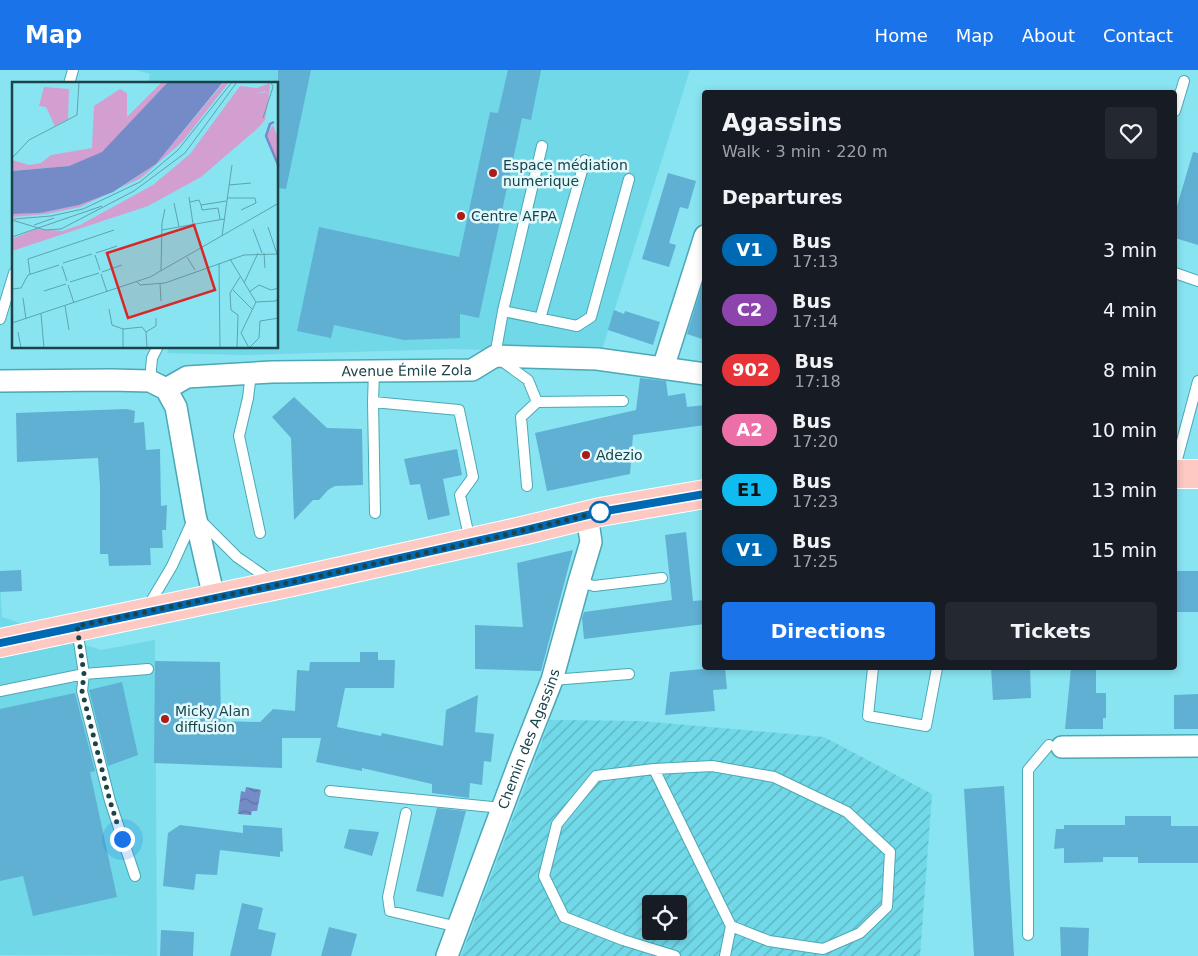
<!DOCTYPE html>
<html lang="en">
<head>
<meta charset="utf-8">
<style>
	:root { --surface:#171b24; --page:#242831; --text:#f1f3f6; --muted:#9ea1a6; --accent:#1a73e8 }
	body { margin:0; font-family:"DejaVu Sans",sans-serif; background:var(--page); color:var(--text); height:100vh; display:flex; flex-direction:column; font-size:19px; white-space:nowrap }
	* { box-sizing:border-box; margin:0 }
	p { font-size:16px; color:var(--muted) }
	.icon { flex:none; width:28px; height:28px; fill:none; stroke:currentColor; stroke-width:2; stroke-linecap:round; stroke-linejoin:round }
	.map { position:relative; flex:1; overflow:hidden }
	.side { position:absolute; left:702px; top:20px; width:475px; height:580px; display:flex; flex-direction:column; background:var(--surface); border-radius:5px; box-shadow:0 2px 8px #0003 }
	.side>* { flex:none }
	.badge { padding:0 10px; border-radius:16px; font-size:18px; line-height:32px }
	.controls { position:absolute; left:642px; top:825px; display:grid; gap:10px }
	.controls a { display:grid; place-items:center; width:45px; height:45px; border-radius:5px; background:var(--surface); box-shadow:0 2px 8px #0003; font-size:25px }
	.you { position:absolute; width:25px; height:25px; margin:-12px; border:4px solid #fff; border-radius:50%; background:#1a73e8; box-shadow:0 0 0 8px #1a73e833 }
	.map>.badge { position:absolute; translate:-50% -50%; box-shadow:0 0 0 2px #fff }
	h2 { padding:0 20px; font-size:19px; line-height:45px }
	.round { display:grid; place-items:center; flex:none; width:52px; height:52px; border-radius:5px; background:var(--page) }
	.overview { display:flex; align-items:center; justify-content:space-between; height:85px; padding:0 20px }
	h1 { font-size:24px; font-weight:800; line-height:38px }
	.primary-button { display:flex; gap:10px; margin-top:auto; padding:10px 20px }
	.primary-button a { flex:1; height:58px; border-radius:5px; background:var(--accent); color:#fff; font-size:20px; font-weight:800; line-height:58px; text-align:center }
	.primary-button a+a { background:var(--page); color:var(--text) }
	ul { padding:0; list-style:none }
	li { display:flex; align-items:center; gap:15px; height:60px; padding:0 20px }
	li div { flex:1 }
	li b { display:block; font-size:19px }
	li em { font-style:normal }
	li .badge { min-width:55px; font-weight:700; text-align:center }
	header { display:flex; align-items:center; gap:30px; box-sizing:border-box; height:70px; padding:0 25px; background:var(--accent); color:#fff }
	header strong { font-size:24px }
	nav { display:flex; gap:28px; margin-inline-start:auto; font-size:18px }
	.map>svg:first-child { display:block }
</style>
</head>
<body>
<header>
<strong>Map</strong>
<nav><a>Home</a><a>Map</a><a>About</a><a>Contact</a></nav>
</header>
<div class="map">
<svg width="1198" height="886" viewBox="0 0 1198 886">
	<defs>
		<pattern id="industrial-furrows" width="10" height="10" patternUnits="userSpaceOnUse" patternTransform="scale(1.25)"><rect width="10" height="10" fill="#71d8e7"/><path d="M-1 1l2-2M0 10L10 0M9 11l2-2" fill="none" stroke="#5cb1bd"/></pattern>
		<pattern id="water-waves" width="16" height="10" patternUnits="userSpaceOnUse" patternTransform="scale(1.25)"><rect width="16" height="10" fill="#758bc7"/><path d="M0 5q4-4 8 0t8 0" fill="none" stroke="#5f73a4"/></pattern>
	</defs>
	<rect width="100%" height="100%" fill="#88e4f1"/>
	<!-- built -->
	<path fill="#71d8e7" d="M 135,0 L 690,0 L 601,283 L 454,279 L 244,285 L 167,283 L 169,278 L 278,278 L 278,14 L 148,14 L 150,4 Z
		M 0,510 L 2,547 L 101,580 L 155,570 L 157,886 L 0,885 Z"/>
	<!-- industrial -->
	<path fill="url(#industrial-furrows)" fill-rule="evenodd" d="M 550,650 L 641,651 L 824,667 L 932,724 L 920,886 L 461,886 ZM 651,834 L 679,834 L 679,861 L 651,861 Z"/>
	<!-- water -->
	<path fill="url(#water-waves)" d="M 246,717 L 261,720 L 257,741 L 252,741 L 251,745 L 238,744 L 241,721 L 245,722 Z"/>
	<!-- building -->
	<path fill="#60b0d3" d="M 278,0 L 311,0 L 286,119 L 278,118 Z
		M 508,0 L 541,0 L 531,50 L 522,48 L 479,248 L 460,244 L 460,268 L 404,270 L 334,255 L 331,268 L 297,261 L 319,157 L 459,187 L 490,42 L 498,43 Z
		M 1193,82 L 1198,83 L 1198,175 L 1175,168 L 1175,143 Z
		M 668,103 L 696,111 L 688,139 L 680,137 L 669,173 L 676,175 L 669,197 L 642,189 Z
		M 703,212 L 705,213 L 705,270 L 687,264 Z
		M 614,240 L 624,244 L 625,241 L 660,252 L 653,275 L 608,260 Z
		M 640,308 L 666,311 L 668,326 L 685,323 L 687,337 L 705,335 L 705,355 L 633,365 L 630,404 L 547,421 L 535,363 L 636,340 Z
		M 294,327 L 327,358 L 362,359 L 363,415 L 335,416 L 328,420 L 319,430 L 313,430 L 294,450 L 291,368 L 272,347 Z
		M 127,339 L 135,341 L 134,353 L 144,352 L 146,380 L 160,379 L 161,436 L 167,435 L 166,460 L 162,460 L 163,478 L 150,478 L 151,495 L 109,496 L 108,484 L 100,484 L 100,416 L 98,388 L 17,392 L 16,343 Z
		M 457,379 L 462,405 L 443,409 L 450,445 L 428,450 L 420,414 L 410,415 L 404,389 Z
		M 686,462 L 693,531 L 705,530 L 705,554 L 584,569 L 582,548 L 584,542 L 672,530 L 665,465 Z
		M 573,480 L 541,601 L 475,599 L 475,555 L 523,557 L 517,493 Z
		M 21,500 L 22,521 L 0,522 L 0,501 Z
		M 1175,501 L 1198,501 L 1198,542 L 1175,542 Z
		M 360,582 L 378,582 L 378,590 L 395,590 L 394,618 L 345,618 L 337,657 L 381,666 L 382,663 L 443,676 L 446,640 L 478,625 L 475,662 L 494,664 L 491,692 L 484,691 L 482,715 L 470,713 L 469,728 L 432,723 L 432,714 L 362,698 L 362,701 L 316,692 L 321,668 L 282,668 L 282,698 L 154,693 L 155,591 L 220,592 L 221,651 L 260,652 L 273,639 L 295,641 L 297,600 L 309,601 L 310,592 L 360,592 Z
		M 714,598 L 725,598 L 727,619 L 713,620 L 715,641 L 665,645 L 670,602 Z
		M 991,598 L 1030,598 L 1031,628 L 993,630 Z
		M 1071,598 L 1096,598 L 1096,623 L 1106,623 L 1106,648 L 1103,648 L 1103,659 L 1065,659 Z
		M 122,612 L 138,685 L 108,696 L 89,620 Z
		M 75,623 L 95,701 L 90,702 L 117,827 L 33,846 L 23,806 L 0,811 L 0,639 Z
		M 1198,624 L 1198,659 L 1174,659 L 1174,625 Z
		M 1004,716 L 1014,886 L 974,886 L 964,719 Z
		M 437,738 L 466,741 L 443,827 L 416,821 Z
		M 1125,746 L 1171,746 L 1171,756 L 1198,756 L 1198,793 L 1138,793 L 1138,787 L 1103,787 L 1103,792 L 1064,793 L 1064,778 L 1054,779 L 1056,759 L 1064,759 L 1064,755 L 1125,755 Z
		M 180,755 L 243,763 L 243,755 L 282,758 L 283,782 L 280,781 L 280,787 L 220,780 L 217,805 L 196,804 L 194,820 L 163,816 L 168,763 Z
		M 349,759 L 379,762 L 372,786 L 344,778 Z
		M 242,833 L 263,838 L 258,859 L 276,863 L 271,886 L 230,886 Z
		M 329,857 L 357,864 L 351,886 L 321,886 Z
		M 1060,857 L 1089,858 L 1088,886 L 1061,886 Z
		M 161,860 L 194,862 L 193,886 L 160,886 Z"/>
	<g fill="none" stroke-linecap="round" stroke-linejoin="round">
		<!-- lane casing -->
		<g stroke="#4ba8b6" stroke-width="12">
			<path id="lane" d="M 69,14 L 73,0
				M 1175,41 L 1184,11
				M 1175,203 L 1198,211
				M 503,241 L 542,76
				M 0,249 L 14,203
				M 540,249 L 585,90
				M 374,301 L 373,332 L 459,340 L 473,407 L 460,425 L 470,471
				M 251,303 L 248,328 L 239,366 L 260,463
				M 150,311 L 152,288 L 157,278
				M 623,331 L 537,332 L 528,310 L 495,286 L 503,241 L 577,256 L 591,247 L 629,109
				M 373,332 L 375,443
				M 1175,397 L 1198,311
				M 527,416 L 521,347 L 537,332
				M 579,512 L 594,516 L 662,508
				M 147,538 L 172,496 L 195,445 L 237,487 L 273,512
				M 873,598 L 868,646 L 926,656 L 937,598
				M 552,610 L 629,604
				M 0,621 L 84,604 L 77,559
				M 654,699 L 731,856 L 725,886
				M 330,721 L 502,738
				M 406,743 L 388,827 L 390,841 L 458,857
				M 135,806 L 110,731 L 82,621 L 84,604 L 148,599
				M 1028,865 L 1028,700 L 1049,675
				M 675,886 L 623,870 L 564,847 L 544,806 L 557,754 L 596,706 L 654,699 L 712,696 L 774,707 L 847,742 L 890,782 L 887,837 L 860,863 L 823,879 L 769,871 L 731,856"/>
		</g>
		<!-- street casing -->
		<g stroke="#4ba8b6" stroke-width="24">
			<g id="street">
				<path d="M 663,298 L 705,166"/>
				<path d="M 0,311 L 111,310 L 150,311 L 166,319 L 176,337 L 195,445 L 214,528"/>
				<path id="s1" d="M 166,319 L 187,307 L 272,302 L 472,300 L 495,286 L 597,289 L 705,304"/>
				<path d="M 1062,677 L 1198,676"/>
				<path id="s2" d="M 447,886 L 518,696 L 552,610 L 579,512 L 591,472 L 587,445"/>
			</g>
		</g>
		<!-- primary casing -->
		<g stroke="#fff" stroke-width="30">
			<path id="primary" d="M 1175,404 L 1198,404
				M 0,573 L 292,512 L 526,460 L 600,442 L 705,424"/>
		</g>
		<!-- lane -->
		<use href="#lane" stroke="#fff" stroke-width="10"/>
		<!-- street -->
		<use href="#street" stroke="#fff" stroke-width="21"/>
		<!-- primary -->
		<use href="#primary" stroke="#fdc9c2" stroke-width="28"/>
	</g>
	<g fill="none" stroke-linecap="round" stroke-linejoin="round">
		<!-- line casing -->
		<g stroke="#fff" stroke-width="11">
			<path id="line" d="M 0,573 L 292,512 L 526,460 L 600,442 L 705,424"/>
		</g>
		<!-- line -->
		<use href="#line" stroke="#0069b4" stroke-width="8"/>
		<!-- walk -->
		<path stroke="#1c4348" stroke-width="5" stroke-dasharray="0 9" d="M 122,769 L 110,731 L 82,621 L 84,604 L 77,556 L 292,512 L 488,469 L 600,442"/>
	</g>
	<!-- markers -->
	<g fill="#ac1b18" stroke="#e0f9fd" stroke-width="2">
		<circle cx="493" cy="103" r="5"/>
		<circle cx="461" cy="146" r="5"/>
		<circle cx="586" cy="385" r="5"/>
		<circle cx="165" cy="649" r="5"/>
	</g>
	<circle fill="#fff" stroke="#0069b4" stroke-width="2.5" cx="600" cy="442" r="10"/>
	<g text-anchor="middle" stroke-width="5" stroke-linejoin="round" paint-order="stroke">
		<!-- poi labels -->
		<g font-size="14" fill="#1c4348" stroke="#e0f9fd" text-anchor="start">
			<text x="503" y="100">Espace médiation<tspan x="503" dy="16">numerique</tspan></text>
			<text x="471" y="151">Centre AFPA</text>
			<text x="596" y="390">Adezio</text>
			<text x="175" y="646">Micky Alan<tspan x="175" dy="16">diffusion</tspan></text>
		</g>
		<!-- street labels -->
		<g font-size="14" fill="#1c4348" stroke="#e0f9fd">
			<text dy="5" stroke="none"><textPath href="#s1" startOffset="244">Avenue Émile Zola</textPath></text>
			<text dy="5" stroke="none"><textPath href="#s2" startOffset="232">Chemin des Agassins</textPath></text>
		</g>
	</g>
	<!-- overview -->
	<g transform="translate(12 12)">
		<rect width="266" height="266" fill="#88e4f1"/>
		<path d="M 32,5 L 57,7 L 56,37 L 43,44 L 34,25 L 27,24 Z" fill="#d39ed0"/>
		<path d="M 150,0 L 156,0 L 91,70 L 57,84 L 0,89 L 0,78 L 17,83 L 29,81 L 39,73 L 80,66 L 82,24 L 108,7 L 115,11 L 115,35 ZM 212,0 L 217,0 L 171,59 L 129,96 L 68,125 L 34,132 L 0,135 L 0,132 L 28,131 L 67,123 L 108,106 L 144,82 ZM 258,1 L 257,13 L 253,9 L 242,12 L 229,39 L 246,46 L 189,95 L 136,124 L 0,169 L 0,157 L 24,147 L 50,149 L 68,143 L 141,103 L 178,72 L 228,4 L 245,6 Z" fill="#d39ed0"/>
		<path d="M 253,10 L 257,13 L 253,38 L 246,46 L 229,39 L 223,43 L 242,12 ZM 261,43 L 266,56 L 266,83 L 255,53 Z" fill="#d39ed0"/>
		<path d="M 156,0 L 211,0 L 144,82 L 101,110 L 67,123 L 28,131 L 0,132 L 0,89 L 57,84 L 90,70 Z" fill="#758bc7"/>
		<path fill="none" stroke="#758bc7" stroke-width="2.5" d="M 262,40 L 258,42 L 254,54 L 267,85"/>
		<path fill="none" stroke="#5da4ad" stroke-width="1" d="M 251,36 L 261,5 L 259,0M 0,76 L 17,58 L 65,33 L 67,0M 217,103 L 239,101M 177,115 L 181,142M 215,116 L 243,116 L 244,121 L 229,128M 178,120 L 187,118 L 189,123 L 214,119M 162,121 L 167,145M 189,123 L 190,128 L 206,126 L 208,137M 2,137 L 39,134 L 71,127 L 128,100 L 166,68 L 220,0M 0,138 L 33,148 L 49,147 L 122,109 L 173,71 L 225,0M 22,143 L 42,136M 256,145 L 265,172M 241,147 L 250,171M 150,148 L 212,137M 210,154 L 220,83M 0,155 L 90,124M 84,171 L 105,164M 252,171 L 253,186M 83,173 L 88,188M 175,175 L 183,188M 218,177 L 244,220M 51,181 L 80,172M 207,181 L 208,266M 50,184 L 55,199M 149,188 L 150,141 L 153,127M 90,190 L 110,183M 18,192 L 16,177 L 102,148M 89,192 L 95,210M 58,200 L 87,191M 125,200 L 128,203 L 153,201 L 232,173 L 267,172M 232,201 L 246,171M 148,202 L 149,219M 56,203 L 62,221M 0,207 L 9,206 L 16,193 L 47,183M 221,208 L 240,227M 32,209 L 54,202M 237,210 L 247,203 L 259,208 L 267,206M 11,216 L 14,237M 53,224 L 57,248M 97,227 L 100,243 L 111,247 L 111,266M 29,232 L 32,266M 0,241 L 138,195 L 267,121M 111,247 L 130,245 L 134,250M 6,250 L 9,266M 135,266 L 134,250 L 144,244 L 144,236M 225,266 L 226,233 L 219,228 L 218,211 L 228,195M 237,266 L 229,251 L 244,220 L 264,219 L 267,215M 237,266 L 247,256 L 248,239 L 267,236"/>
		<path fill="#d62828" fill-opacity="0.15" stroke="#d62828" stroke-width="2.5" d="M 182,143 L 203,208 L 116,236 L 95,171 Z"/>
		<rect width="266" height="266" fill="none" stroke="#1c4348" stroke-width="2.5"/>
	</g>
</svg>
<div class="controls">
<a><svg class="icon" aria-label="locate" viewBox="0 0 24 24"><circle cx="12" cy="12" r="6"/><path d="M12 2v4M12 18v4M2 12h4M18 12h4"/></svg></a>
</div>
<div class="you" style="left:122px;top:769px"></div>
<section class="side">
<div class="overview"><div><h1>Agassins</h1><p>Walk · 3 min · 220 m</p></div><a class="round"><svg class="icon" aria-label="heart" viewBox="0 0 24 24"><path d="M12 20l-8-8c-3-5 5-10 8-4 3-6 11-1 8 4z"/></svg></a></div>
<h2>Departures</h2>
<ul>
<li><span class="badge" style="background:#0069b4;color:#fff">V1</span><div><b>Bus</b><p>17:13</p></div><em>3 min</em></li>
<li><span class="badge" style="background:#8e44ad;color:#fff">C2</span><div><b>Bus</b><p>17:14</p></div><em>4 min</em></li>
<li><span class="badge" style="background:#e73439;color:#fff">902</span><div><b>Bus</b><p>17:18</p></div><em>8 min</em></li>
<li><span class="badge" style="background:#ed6fa7;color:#fff">A2</span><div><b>Bus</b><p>17:20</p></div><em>10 min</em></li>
<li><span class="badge" style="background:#10bbef;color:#111">E1</span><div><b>Bus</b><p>17:23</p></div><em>13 min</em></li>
<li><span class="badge" style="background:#0069b4;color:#fff">V1</span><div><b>Bus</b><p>17:25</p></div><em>15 min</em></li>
</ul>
<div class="primary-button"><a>Directions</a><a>Tickets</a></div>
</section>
</div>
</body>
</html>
